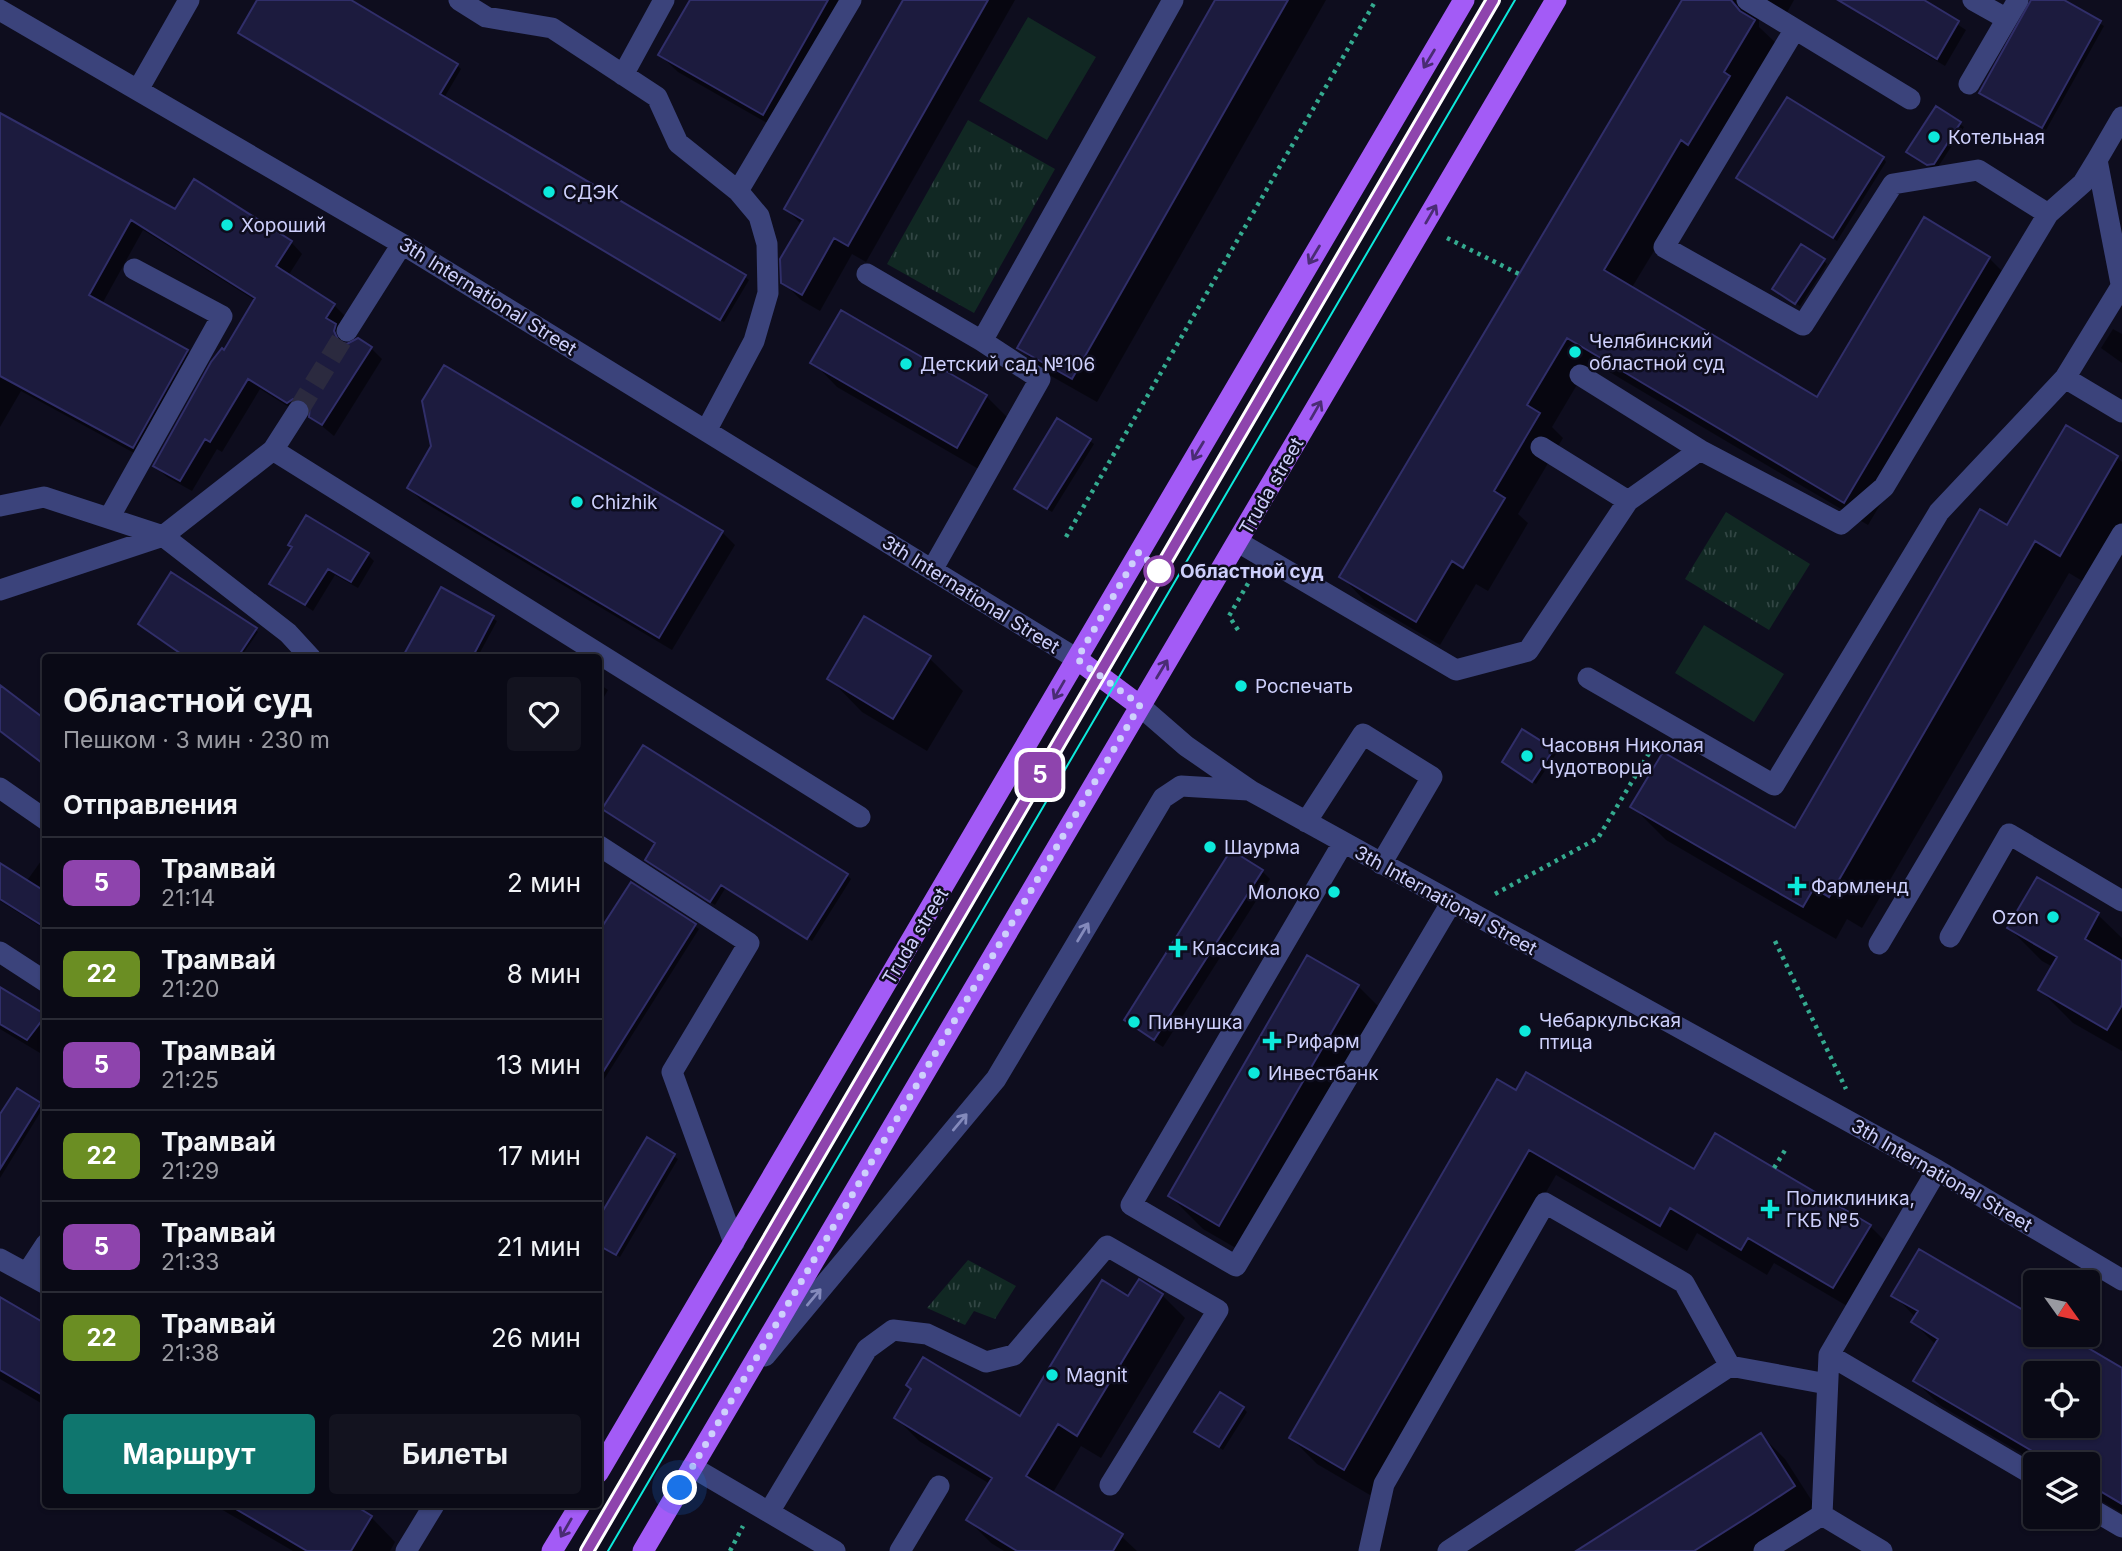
<!DOCTYPE html>
<html lang="ru">
<head>
<meta charset="utf-8">
<style>
	:root { --surface:#0a0a16; --page:#13131f; --text:#f1f3f6; --muted:#999aa1; --line:#2a2b35; --accent:#0f766e }
	body { margin:0; font-family:Inter,sans-serif; background:var(--page); color:var(--text); height:100vh; display:flex; flex-direction:column; font-size:26px; white-space:nowrap }
	* { box-sizing:border-box; margin:0 }
	p { font-size:23px; color:var(--muted) }
	.icon { flex:none; width:38px; height:38px; fill:none; stroke:currentColor; stroke-width:2; stroke-linecap:round; stroke-linejoin:round }
	.map { position:relative; flex:1; overflow:hidden }
	.drawer { position:absolute; left:42px; top:654px; width:560px; height:854px; display:flex; flex-direction:column; background:var(--surface); border-radius:7px; box-shadow:0 2px 5px #0004,0 0 0 2px var(--line) }
	.drawer>* { flex:none }
	.badge { padding:0 14px; border-radius:10px; font-size:24px; line-height:46px }
	.needle { width:46px; rotate:123deg }
	.tools { position:absolute; left:2023px; top:1270px; display:grid; gap:14px }
	.tools a { display:grid; place-items:center; width:77px; height:77px; border-radius:7px; background:var(--surface); box-shadow:0 2px 5px #0004,0 0 0 2px var(--line); font-size:35px }
	.you { position:absolute; width:35px; height:35px; margin:-18px; border:5px solid #fff; border-radius:50%; background:#1a73e8; box-shadow:0 0 0 10px #1a73e833 }
	.map>.badge { position:absolute; translate:-50% -50%; box-shadow:0 0 0 4px #fff }
	h2 { padding:0 21px; font-size:26px; line-height:63px }
	.round { display:grid; place-items:center; flex:none; width:74px; height:74px; border-radius:7px; background:var(--page) }
	.headline { display:flex; align-items:center; justify-content:space-between; height:119px; padding:0 21px }
	h1 { font-size:33px; font-weight:700; line-height:52px }
	.cta { display:flex; gap:14px; margin-top:auto; padding:14px 21px }
	.cta a { flex:1; height:80px; border-radius:7px; background:var(--accent); color:#fff; font-size:28px; font-weight:700; line-height:80px; text-align:center }
	.cta a+a { background:var(--page); color:var(--text) }
	ul { padding:0; list-style:none }
	li { display:flex; align-items:center; gap:21px; height:91px; padding:0 21px; border-top:2px solid var(--line) }
	li div { flex:1 }
	li b { display:block; font-size:26px }
	li em { font-style:normal }
	li .badge { min-width:77px; font-weight:700; text-align:center }
	.map>svg:first-child { display:block }
</style>
</head>
<body>
<div class="map">
<svg width="2122" height="1551" viewBox="0 0 2122 1551">
	<defs>
		<pattern id="park-tufts" width="24" height="20" patternUnits="userSpaceOnUse" patternTransform="scale(1.75)"><rect width="24" height="20" fill="#112823"/><path d="M3 7l-1-3M5 7V3M7 7l1-3M15 17l-1-3M17 17v-4M19 17l1-3" fill="none" stroke="#324644"/></pattern>
	</defs>
	<rect width="100%" height="100%" fill="#0e0d1e"/>
	<!-- park -->
	<path fill="url(#park-tufts)" d="M 968,120 L 1055,169 L 974,313 L 887,264 Z
		M 1726,512 L 1810,564 L 1769,630 L 1685,579 Z
		M 968,1260 L 1016,1286 L 995,1319 L 974,1311 L 965,1325 L 927,1308 Z"/>
	<!-- pitch -->
	<path fill="#112823" d="M 1028,17 L 1096,57 L 1047,140 L 979,101 Z
		M 1704,625 L 1784,674 L 1754,722 L 1675,673 Z"/>
	<!-- shadow -->
	<path fill="#0007" fill-rule="evenodd" d="M 260,0 L 348,0 L 457,65 L 461,69 L 444,98 L 745,277 L 749,280 L 724,322 L 244,37 L 240,33 Z
		M 692,0 L 855,0 L 781,131 L 678,72 L 660,55 Z
		M 905,0 L 1015,0 L 866,262 L 852,254 L 820,311 L 801,300 L 783,282 L 802,225 L 786,209 Z
		M 1217,0 L 1326,0 L 1097,402 L 1044,372 L 1019,347 Z
		M 1684,0 L 1794,0 L 1785,16 L 1759,18 L 1759,27 L 1778,45 L 1631,289 L 1817,400 L 1989,258 L 2013,282 L 1868,525 L 1591,361 L 1552,427 L 1563,438 L 1518,514 L 1528,523 L 1488,591 L 1476,584 L 1440,645 L 1365,601 L 1341,576 Z
		M 1860,0 L 1920,0 L 1966,30 L 1945,66 L 1864,17 L 1855,8 Z
		M 2033,0 L 2060,0 L 2104,26 L 2046,130 L 1985,96 Z
		M 1937,108 L 1964,127 L 1938,167 L 1932,168 L 1912,155 Z
		M 0,115 L 176,212 L 291,242 L 302,254 L 288,276 L 334,305 L 346,317 L 345,344 L 371,348 L 382,359 L 334,436 L 311,417 L 311,410 L 300,414 L 260,389 L 222,452 L 217,449 L 192,491 L 167,477 L 155,466 L 256,301 L 143,230 L 102,304 L 187,351 L 199,362 L 145,459 L 21,391 L 0,427 Z
		M 1883,158 L 1886,162 L 1837,241 L 1742,182 Z
		M 1823,260 L 1827,264 L 1800,306 L 1778,292 Z
		M 2113,329 L 2122,334 L 2122,363 L 2101,348 Z
		M 813,362 L 986,396 L 1011,421 L 982,471 L 837,387 Z
		M 1090,441 L 1094,444 L 1052,512 L 1020,492 Z
		M 433,446 L 722,532 L 735,545 L 672,650 L 422,501 L 409,488 Z
		M 2117,457 L 2122,462 L 2122,539 L 2094,588 L 2069,573 L 1862,928 L 1847,919 L 1836,939 L 1666,840 L 1633,807 L 1795,831 L 2008,527 Z
		M 367,554 L 374,561 L 358,588 L 335,575 L 313,611 L 272,583 Z
		M 442,589 L 497,621 L 477,658 L 404,658 Z
		M 254,628 L 258,632 L 240,658 L 188,658 Z
		M 929,658 L 963,691 L 927,751 L 862,712 L 829,678 Z
		M 598,683 L 608,690 L 598,707 Z
		M 0,688 L 39,717 L 46,706 L 46,767 L 0,732 Z
		M 1552,750 L 1556,754 L 1536,784 L 1504,762 Z
		M 46,854 L 46,930 L 0,901 L 0,865 L 26,882 Z
		M 651,863 L 847,875 L 851,879 L 812,941 L 726,887 L 715,905 Z
		M 1262,871 L 1270,879 L 1163,1047 L 1134,1028 L 1126,1020 Z
		M 2037,879 L 2098,915 L 2122,938 L 2122,1051 L 2073,1023 L 2040,990 L 2053,967 L 2042,961 L 2009,928 Z
		M 631,884 L 699,929 L 598,1089 L 598,936 Z
		M 1358,986 L 1391,1019 L 1253,1258 L 1203,1229 L 1170,1196 Z
		M 0,989 L 46,1017 L 45,1056 L 0,1029 Z
		M 1517,1092 L 1694,1171 L 1870,1226 L 1896,1252 L 1859,1313 L 1774,1263 L 1767,1275 L 1697,1233 L 1687,1251 L 1556,1175 L 1370,1495 L 1317,1464 L 1291,1438 Z
		M 40,1104 L 43,1108 L 0,1178 L 0,1118 Z
		M 647,1140 L 678,1159 L 620,1257 L 598,1244 Z
		M 1920,1251 L 2035,1319 L 2035,1335 L 2122,1370 L 2122,1513 L 2088,1493 L 2088,1465 L 2041,1465 L 1941,1406 L 1915,1381 L 1936,1345 L 1913,1322 L 1916,1318 L 1894,1295 ZM 2035,1374 L 2088,1374 L 2088,1426 L 2035,1426 Z
		M 1139,1282 L 1162,1295 L 1185,1318 L 1101,1458 L 1081,1446 L 1052,1494 L 1121,1536 L 1137,1551 L 1004,1551 L 991,1543 L 968,1520 L 990,1484 L 919,1441 L 896,1418 L 1021,1418 L 1129,1298 Z
		M 0,1299 L 46,1326 L 46,1406 L 0,1379 Z
		M 1243,1408 L 1247,1412 L 1223,1450 L 1200,1435 Z
		M 1761,1435 L 1785,1459 L 1819,1512 L 1757,1551 L 1579,1551 Z
		M 214,1505 L 350,1505 L 371,1517 L 395,1542 L 390,1551 L 293,1551 Z"/>
	<!-- building -->
	<path fill="#1c1b3e" stroke="#302e69" stroke-width="2" fill-rule="evenodd" d="M 257,0 L 351,0 L 458,64 L 440,94 L 746,275 L 720,320 L 238,33 Z
		M 690,0 L 828,0 L 763,115 L 658,55 Z
		M 903,0 L 988,0 L 848,246 L 834,238 L 802,295 L 781,283 L 780,259 L 803,220 L 784,209 Z
		M 1215,0 L 1288,0 L 1072,379 L 1017,348 Z
		M 1682,0 L 1731,0 L 1740,11 L 1755,20 L 1724,72 L 1730,76 L 1688,145 L 1681,140 L 1604,270 L 1817,397 L 1924,217 L 1990,257 L 1844,503 L 1567,338 L 1527,405 L 1540,413 L 1494,491 L 1505,498 L 1463,568 L 1452,561 L 1416,622 L 1339,577 Z
		M 1838,0 L 1924,0 L 1959,21 L 1937,59 Z
		M 2031,0 L 2064,0 L 2101,21 L 2042,128 L 1979,93 Z
		M 1787,97 L 1884,157 L 1833,238 L 1736,178 Z
		M 1936,106 L 1961,122 L 1934,164 L 1927,165 L 1906,152 Z
		M 0,113 L 175,209 L 194,179 L 292,241 L 276,266 L 335,304 L 326,318 L 336,324 L 334,331 L 339,342 L 347,344 L 358,338 L 372,347 L 322,425 L 309,417 L 310,406 L 304,400 L 293,399 L 287,403 L 248,379 L 210,442 L 205,439 L 180,481 L 153,466 L 211,362 L 222,348 L 224,350 L 255,298 L 131,220 L 89,295 L 188,350 L 133,448 L 0,376 Z
		M 1801,244 L 1825,259 L 1795,304 L 1772,289 Z
		M 841,310 L 987,395 L 957,448 L 810,363 Z
		M 444,365 L 723,531 L 659,638 L 407,488 L 431,446 L 422,401 Z
		M 1057,418 L 1091,439 L 1047,509 L 1014,489 Z
		M 2066,425 L 2118,456 L 2060,556 L 2035,541 L 1829,897 L 1814,888 L 1803,907 L 1630,807 L 1663,752 L 1795,828 L 1980,509 L 2007,525 Z
		M 306,515 L 369,553 L 351,582 L 328,569 L 305,605 L 269,584 L 292,547 L 288,545 Z
		M 171,572 L 257,628 L 237,658 L 187,658 L 138,624 Z
		M 441,587 L 494,616 L 472,658 L 402,658 Z
		M 864,616 L 931,656 L 893,719 L 827,679 Z
		M 0,685 L 46,720 L 46,766 L 0,731 Z
		M 1522,729 L 1554,749 L 1532,782 L 1502,762 Z
		M 643,745 L 848,874 L 807,939 L 721,885 L 710,902 L 645,860 L 655,843 L 602,809 Z
		M 1231,850 L 1263,870 L 1154,1040 L 1124,1020 Z
		M 0,863 L 46,892 L 46,928 L 0,899 Z
		M 2037,877 L 2099,913 L 2085,939 L 2122,961 L 2122,1005 L 2107,1030 L 2038,990 L 2057,957 L 2007,928 Z
		M 631,882 L 696,924 L 598,1080 L 598,933 Z
		M 1307,955 L 1359,985 L 1219,1226 L 1168,1196 Z
		M 0,987 L 46,1015 L 27,1040 L 0,1024 Z
		M 1526,1072 L 1694,1169 L 1715,1133 L 1871,1225 L 1833,1288 L 1748,1238 L 1741,1250 L 1670,1208 L 1660,1226 L 1529,1150 L 1344,1470 L 1289,1438 L 1497,1079 L 1516,1090 Z
		M 17,1088 L 41,1103 L 0,1169 L 0,1114 Z
		M 647,1137 L 675,1154 L 616,1255 L 598,1245 L 598,1219 Z
		M 1919,1249 L 2035,1317 L 2035,1335 L 2066,1335 L 2122,1368 L 2122,1504 L 2088,1484 L 2088,1465 L 2056,1465 L 1913,1381 L 1938,1339 L 1911,1322 L 1918,1311 L 1891,1296 ZM 2035,1374 L 2088,1374 L 2088,1426 L 2035,1426 Z
		M 1139,1279 L 1163,1294 L 1077,1436 L 1058,1424 L 1026,1476 L 1123,1534 L 1113,1551 L 1017,1551 L 966,1520 L 992,1478 L 894,1418 L 911,1389 L 906,1385 L 923,1357 L 1020,1416 L 1102,1280 L 1128,1296 Z
		M 0,1297 L 46,1324 L 46,1397 L 0,1370 Z
		M 1220,1392 L 1244,1407 L 1219,1447 L 1194,1432 Z
		M 1761,1433 L 1795,1486 L 1754,1513 L 1694,1551 L 1576,1551 Z
		M 229,1505 L 354,1505 L 372,1516 L 351,1551 L 307,1551 Z"/>
	<g fill="none" stroke-linecap="round" stroke-linejoin="round">
		<!-- minor-tunnel -->
		<path stroke="#2b2a3f" stroke-width="21" stroke-dasharray="21 10" stroke-linecap="butt" d="M 298,411 L 347,331"/>
		<!-- path -->
		<path stroke="#34aa8f" stroke-width="4.5" stroke-dasharray="3.5 5" stroke-linecap="butt" d="M 1447,238 L 1519,274
			M 1066,537 L 1376,0
			M 1238,630 L 1229,616 L 1250,580
			M 1495,894 L 1598,838 L 1654,745
			M 1775,941 L 1846,1089
			M 1774,1168 L 1787,1147
			M 730,1551 L 743,1526"/>
		<!-- minor -->
		<path stroke="#3b437b" stroke-width="21" d="M 459,0 L 486,17 L 552,28 L 657,97 L 678,143 L 738,191 L 759,216 L 767,244 L 768,293 L 754,341 L 706,431
			M 1747,0 L 1910,99
			M 1973,0 L 2007,19
			M 0,10 L 402,244 L 1077,659
			M 623,75 L 664,0
			M 1969,84 L 2018,0
			M 139,88 L 189,0
			M 2122,117 L 2097,160 L 2122,289
			M 738,191 L 851,0
			M 2048,214 L 2083,183 L 2097,160
			M 867,274 L 982,341
			M 347,331 L 402,244
			M 1580,375 L 1700,450
			M 2065,378 L 2122,412
			M 1541,447 L 1628,501
			M 273,450 L 860,817
			M 0,506 L 44,497 L 163,536 L 288,633 L 311,658
			M 109,518 L 222,316 L 134,269
			M 1238,542 L 1456,670 L 1528,651 L 1628,501 L 1700,450 L 1841,524 L 1884,487 L 2048,214 L 1978,170 L 1893,184 L 1803,325 L 1664,247 L 1795,29
			M 932,570 L 1040,379 L 982,341 L 1173,0
			M 0,590 L 163,536 L 273,450 L 298,411
			M 1588,678 L 1774,785 L 1939,512 L 2065,378 L 2122,285
			M 1140,706 L 1186,746 L 1251,791 L 1937,1170 L 2122,1280
			M 0,788 L 46,820
			M 1306,822 L 1363,734 L 1432,777 L 1381,864
			M 1343,843 L 1131,1205 L 1236,1266 L 1451,903
			M 598,845 L 749,943 L 672,1072 L 734,1243
			M 1950,937 L 2009,834 L 2122,901
			M 1879,944 L 2122,534
			M 0,952 L 46,982
			M 0,1259 L 46,1284
			M 27,1273 L 46,1244
			M 1829,1355 L 2035,1476
			M 765,1356 L 996,1079 L 1163,798 L 1181,786 L 1248,790
			M 692,1467 L 835,1551
			M 2088,1507 L 2122,1527
			M 769,1512 L 867,1349 L 893,1330 L 927,1334 L 986,1362 L 1014,1355 L 1107,1246 L 1218,1310 L 1110,1485
			M 406,1551 L 434,1505
			M 900,1551 L 939,1486
			M 1369,1551 L 1384,1484 L 1545,1203 L 1684,1283 L 1730,1366
			M 1448,1551 L 1730,1366 L 1827,1384
			M 1764,1551 L 1822,1515
			M 1882,1551 L 1822,1515 L 1829,1355 L 1937,1170"/>
		<!-- major -->
		<path stroke="#a35bf6" stroke-width="21" d="M 1077,659 L 1140,706
			M 598,1473 L 1464,0
			M 552,1551 L 580,1505
			M 643,1551 L 1556,0"/>
		<!-- tram -->
		<path stroke="#0de9db" stroke-width="2" d="M 587,1551 L 1493,0
			M 608,1551 L 1515,0"/>
	</g>
	<!-- one-way arrows -->
	<defs><path id="oneway-shaft" d="M-6 0H5M1.5-3L5.5 0L1.5 3" fill="none" stroke-width="1.6" stroke-linecap="round" stroke-linejoin="round" transform="scale(1.75)"/></defs>
	<g stroke="#4a2c74">
		<use href="#oneway-shaft" transform="translate(1429 59) rotate(121)"/>
		<use href="#oneway-shaft" transform="translate(1431 214) rotate(-60)"/>
		<use href="#oneway-shaft" transform="translate(1314 255) rotate(121)"/>
		<use href="#oneway-shaft" transform="translate(1316 410) rotate(-60)"/>
		<use href="#oneway-shaft" transform="translate(1198 451) rotate(121)"/>
		<use href="#oneway-shaft" transform="translate(1162 669) rotate(-59)"/>
		<use href="#oneway-shaft" transform="translate(1059 690) rotate(120)"/>
		<use href="#oneway-shaft" transform="translate(566 1528) rotate(120)"/>
	</g>
	<g stroke="#848abc">
		<use href="#oneway-shaft" transform="translate(1083 932) rotate(-59)"/>
		<use href="#oneway-shaft" transform="translate(960 1122) rotate(-50)"/>
		<use href="#oneway-shaft" transform="translate(814 1297) rotate(-50)"/>
	</g>
	<g fill="none" stroke-linecap="round" stroke-linejoin="round">
		<!-- line casing -->
		<g stroke="#fff" stroke-width="16">
			<path id="line" d="M 587,1551 L 1493,0"/>
		</g>
		<!-- line -->
		<use href="#line" stroke="#8e44ad" stroke-width="10"/>
		<!-- walk -->
		<path stroke="#ced0fc" stroke-width="7" stroke-dasharray="0 12.6" d="M 680,1488 L 1140,705 L 1077,659 L 1139,552 L 1159,571"/>
	</g>
	<!-- markers -->
	<g fill="#0de9db" stroke="#0e0d1e" stroke-width="2.5">
		<circle cx="1934" cy="137" r="7"/>
		<circle cx="549" cy="192" r="7"/>
		<circle cx="227" cy="225" r="7"/>
		<circle cx="1575" cy="352" r="7"/>
		<circle cx="906" cy="364" r="7"/>
		<circle cx="577" cy="502" r="7"/>
		<circle cx="1241" cy="686" r="7"/>
		<circle cx="1527" cy="756" r="7"/>
		<circle cx="1210" cy="847" r="7"/>
		<path d="M1793.5 875.5h7v7h7v7h-7v7h-7v-7h-7v-7h7z"/>
		<circle cx="1334" cy="892" r="7"/>
		<circle cx="2053" cy="917" r="7"/>
		<path d="M1174.5 937.5h7v7h7v7h-7v7h-7v-7h-7v-7h7z"/>
		<circle cx="1134" cy="1022" r="7"/>
		<circle cx="1525" cy="1031" r="7"/>
		<path d="M1268.5 1030.5h7v7h7v7h-7v7h-7v-7h-7v-7h7z"/>
		<circle cx="1254" cy="1073" r="7"/>
		<path d="M1766.5 1198.5h7v7h7v7h-7v7h-7v-7h-7v-7h7z"/>
		<circle cx="1052" cy="1375" r="7"/>
	</g>
	<circle fill="#fff" stroke="#8e44ad" stroke-width="3.5" cx="1159" cy="571" r="14"/>
	<g text-anchor="middle" stroke-width="5" stroke-linejoin="round" paint-order="stroke">
		<!-- poi labels -->
		<g font-size="19" fill="#ced0fc" stroke="#0e0d1e" text-anchor="start">
			<text x="1948" y="144">Котельная</text>
			<text x="563" y="199">СДЭК</text>
			<text x="241" y="232">Хороший</text>
			<text x="1589" y="348">Челябинский<tspan x="1589" dy="22">областной суд</tspan></text>
			<text x="920" y="371">Детский сад №106</text>
			<text x="591" y="509">Chizhik</text>
			<text x="1255" y="693">Роспечать</text>
			<text x="1541" y="752">Часовня Николая<tspan x="1541" dy="22">Чудотворца</tspan></text>
			<text x="1224" y="854">Шаурма</text>
			<text x="1811" y="893">Фармленд</text>
			<text x="1320" y="899" text-anchor="end">Молоко</text>
			<text x="2039" y="924" text-anchor="end">Ozon</text>
			<text x="1192" y="955">Классика</text>
			<text x="1539" y="1027">Чебаркульская<tspan x="1539" dy="22">птица</tspan></text>
			<text x="1148" y="1029">Пивнушка</text>
			<text x="1286" y="1048">Рифарм</text>
			<text x="1268" y="1080">Инвестбанк</text>
			<text x="1786" y="1205">Поликлиника,<tspan x="1786" dy="22">ГКБ №5</tspan></text>
			<text x="1066" y="1382">Magnit</text>
		</g>
		<!-- street labels -->
		<g font-size="19" fill="#ced0fc" stroke="#0e0d1e">
			<text transform="translate(488 296) rotate(32)" y="7">3th International Street</text>
			<text transform="translate(1271 486) rotate(-60)" y="7">Truda street</text>
			<text transform="translate(971 594) rotate(32)" y="7">3th International Street</text>
			<text transform="translate(1446 900) rotate(29)" y="7">3th International Street</text>
			<text transform="translate(915 936) rotate(-59)" y="7">Truda street</text>
			<text transform="translate(1942 1175) rotate(30)" y="7">3th International Street</text>
		</g>
		<!-- stop labels -->
		<g font-size="19" font-weight="bold" fill="#ced0fc" stroke="#0e0d1e" text-anchor="start">
			<text x="1180" y="578">Областной суд</text>
		</g>
	</g>
</svg>
<div class="tools">
<a><svg class="needle" viewBox="-14 -14 28 28"><path d="M0-13l5 13h-10z" fill="#e53935"/><path d="M0 13l5-13h-10z" fill="#999aa1"/></svg></a>
<a><svg class="icon" aria-label="locate" viewBox="0 0 24 24"><circle cx="12" cy="12" r="6"/><path d="M12 2v4M12 18v4M2 12h4M18 12h4"/></svg></a>
<a><svg class="icon" aria-label="layers" viewBox="0 0 24 24"><path d="M12 4l9 5-9 5-9-5zM3 14l9 5 9-5"/></svg></a>
</div>
<div class="you" style="left:680px;top:1488px"></div>
<b class="badge" style="left:1040px;top:775px;background:#8e44ad;color:#fff">5</b>
<section class="drawer">
<div class="headline"><div><h1>Областной суд</h1><p>Пешком · 3 мин · 230 m</p></div><a class="round"><svg class="icon" aria-label="heart" viewBox="0 0 24 24"><path d="M12 20l-8-8c-3-5 5-10 8-4 3-6 11-1 8 4z"/></svg></a></div>
<h2>Отправления</h2>
<ul>
<li><span class="badge" style="background:#8e44ad;color:#fff">5</span><div><b>Трамвай</b><p>21:14</p></div><em>2 мин</em></li>
<li><span class="badge" style="background:#6b8e23;color:#fff">22</span><div><b>Трамвай</b><p>21:20</p></div><em>8 мин</em></li>
<li><span class="badge" style="background:#8e44ad;color:#fff">5</span><div><b>Трамвай</b><p>21:25</p></div><em>13 мин</em></li>
<li><span class="badge" style="background:#6b8e23;color:#fff">22</span><div><b>Трамвай</b><p>21:29</p></div><em>17 мин</em></li>
<li><span class="badge" style="background:#8e44ad;color:#fff">5</span><div><b>Трамвай</b><p>21:33</p></div><em>21 мин</em></li>
<li><span class="badge" style="background:#6b8e23;color:#fff">22</span><div><b>Трамвай</b><p>21:38</p></div><em>26 мин</em></li>
</ul>
<div class="cta"><a>Маршрут</a><a>Билеты</a></div>
</section>
</div>
</body>
</html>
